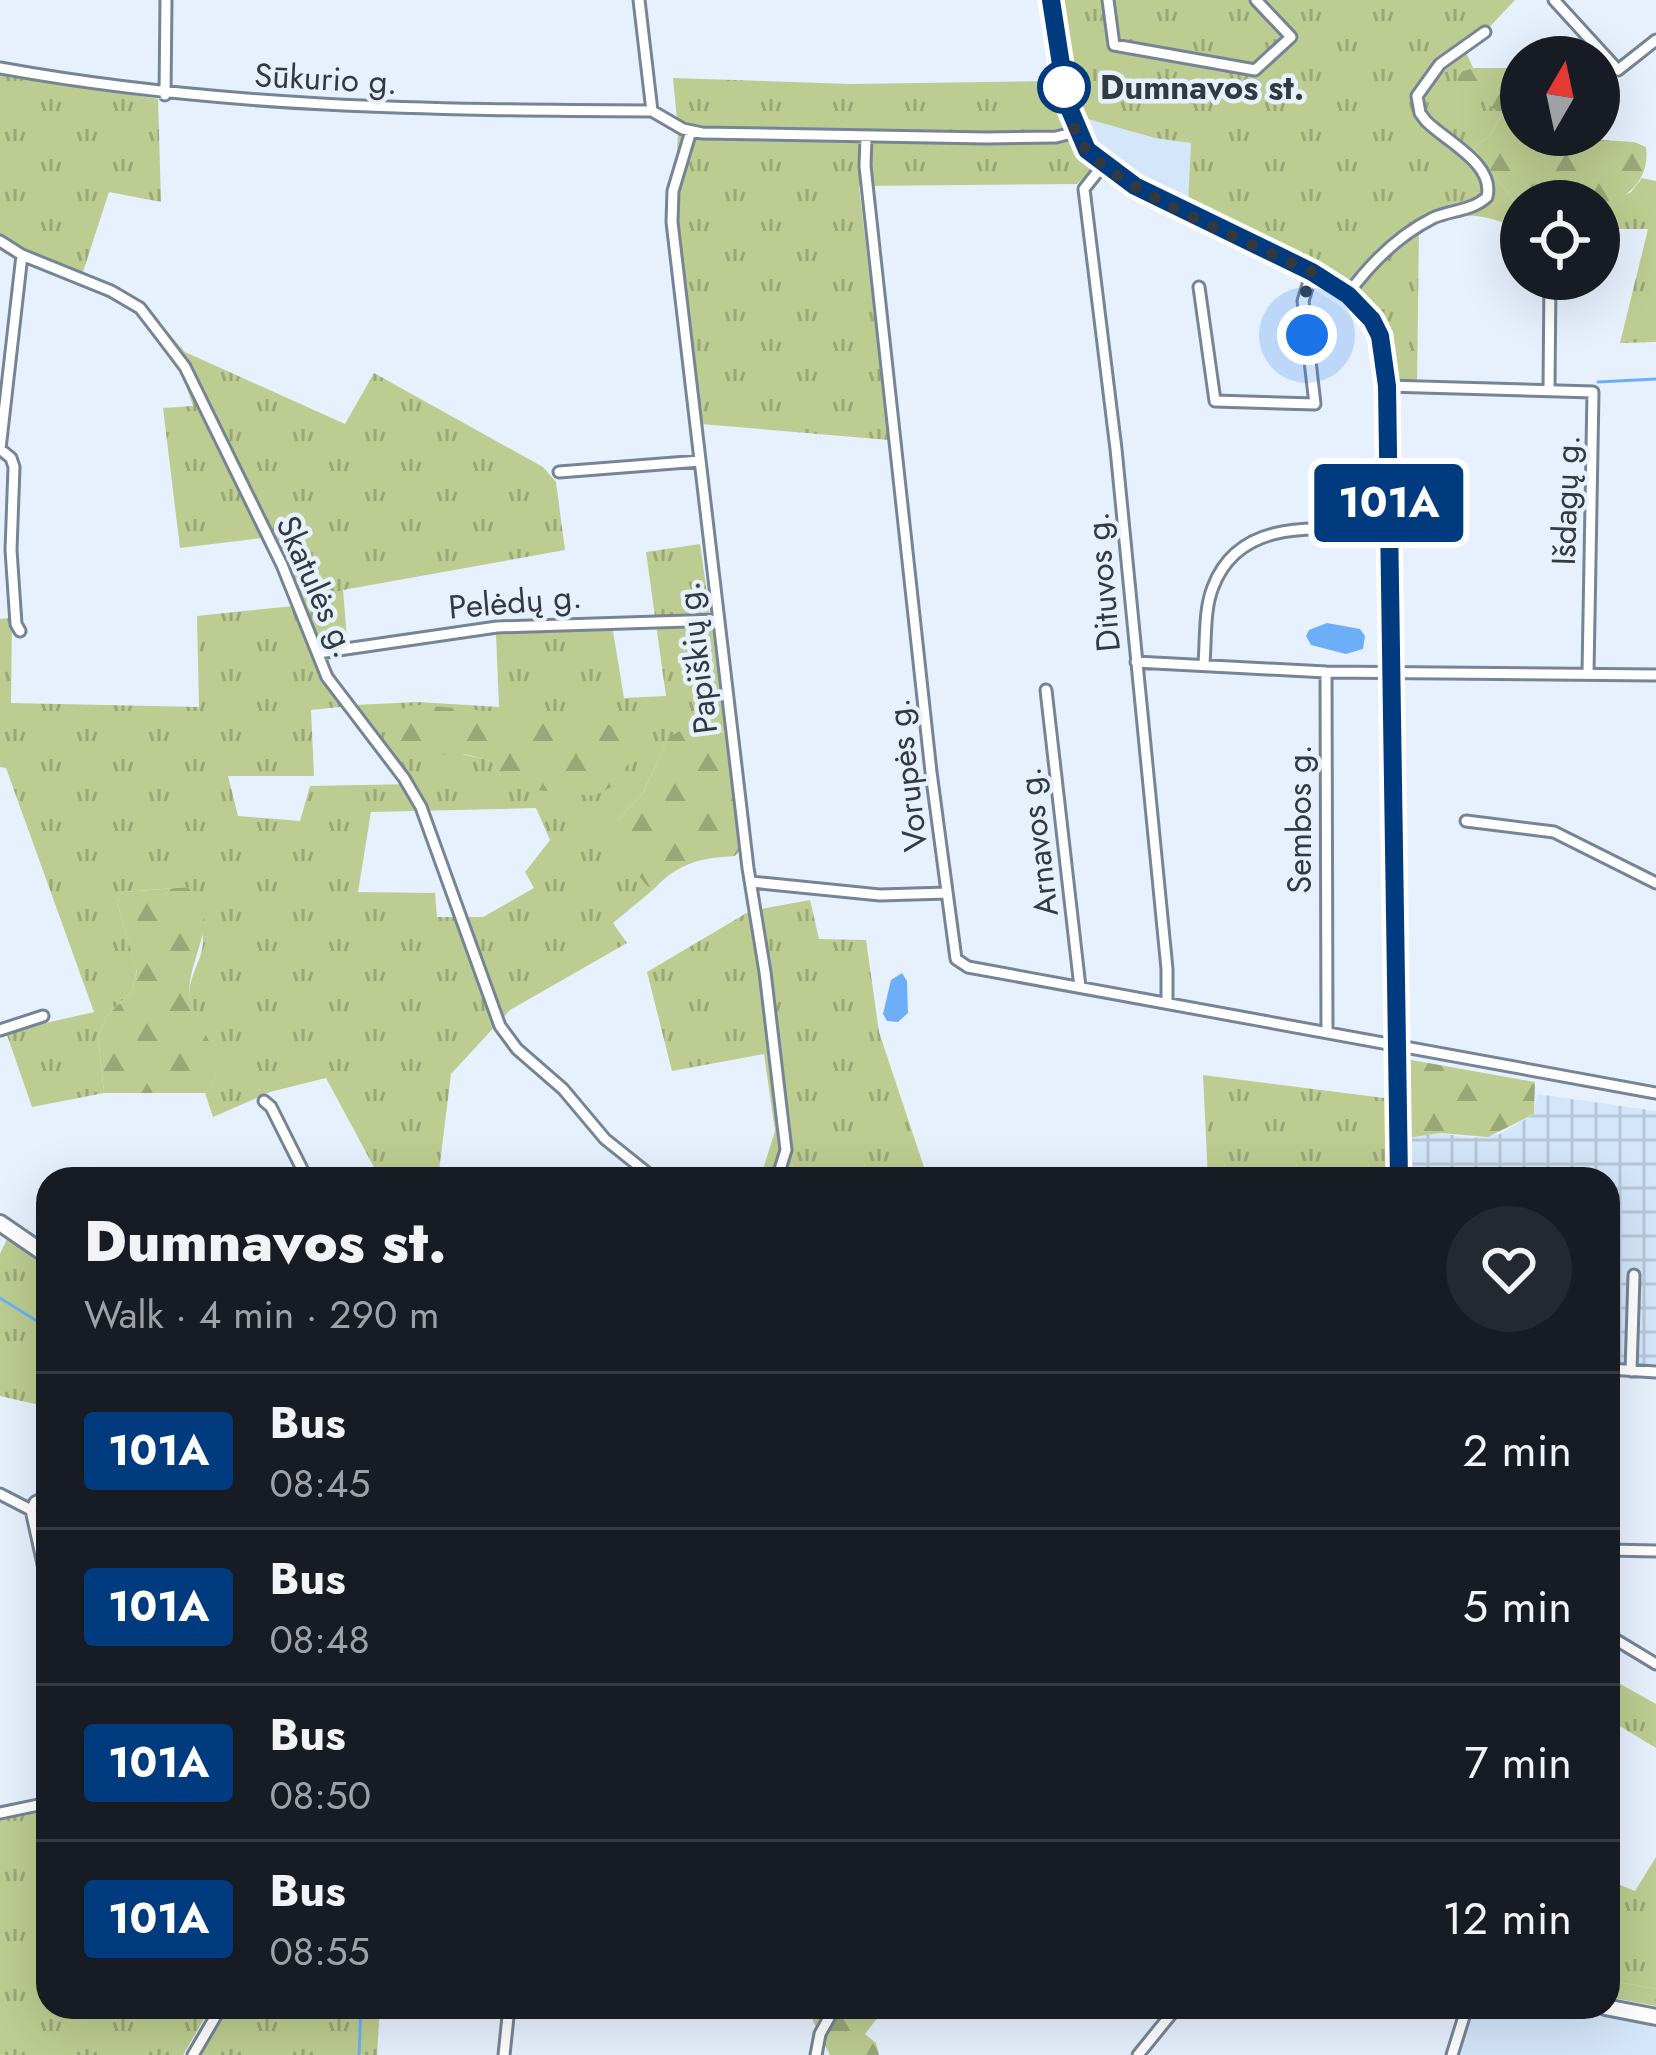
<!DOCTYPE html>
<html lang="en">
<head>
<meta charset="utf-8">
<style>
	:root { --surface:#171b24; --page:#242831; --text:#f1f3f6; --muted:#9ea1a6; --line:#363941 }
	body { margin:0; font-family:Jost,sans-serif; background:var(--page); color:var(--text); height:100vh; display:flex; flex-direction:column; font-size:45px; white-space:nowrap }
	* { box-sizing:border-box; margin:0 }
	p { font-size:39px; color:var(--muted) }
	.icon { flex:none; width:66px; height:66px; fill:none; stroke:currentColor; stroke-width:2; stroke-linecap:round; stroke-linejoin:round }
	.map { position:relative; flex:1; overflow:hidden }
	.drawer { position:absolute; left:36px; top:1167px; width:1584px; height:852px; display:flex; flex-direction:column; background:var(--surface); border-radius:36px; box-shadow:0 12px 48px #0002 }
	.drawer>* { flex:none }
	.badge { padding:0 24px; border-radius:9px; font-size:42px; line-height:78px }
	.needle { width:78px; rotate:9deg }
	.fabs { position:absolute; left:1500px; top:36px; display:grid; gap:24px }
	.fabs a { display:grid; place-items:center; width:120px; height:120px; border-radius:50%; background:var(--surface); box-shadow:0 12px 48px #0002; font-size:60px }
	.you { position:absolute; width:60px; height:60px; margin:-30px; border:9px solid #fff; border-radius:50%; background:#1a73e8; box-shadow:0 0 0 18px #1a73e833 }
	.map>.badge { position:absolute; translate:-50% -50%; box-shadow:0 0 0 6px #fff }
	.round { display:grid; place-items:center; flex:none; width:126px; height:126px; border-radius:63px; background:var(--page) }
	.headline { display:flex; align-items:center; justify-content:space-between; height:204px; padding:0 48px }
	h1 { font-size:57px; font-weight:800; line-height:90px }
	ul { padding:0; list-style:none }
	li { display:flex; align-items:center; gap:36px; height:156px; padding:0 48px; border-top:3px solid var(--line) }
	li div { flex:1 }
	li b { display:block; font-size:45px }
	li em { font-style:normal }
	li .badge { min-width:132px; font-weight:700; text-align:center }
	.map>svg:first-child { display:block }
</style>
</head>
<body>
<div class="map">
<svg width="1656" height="2055" viewBox="0 0 1656 2055">
	<defs>
		<pattern id="industrial-grid" width="8" height="8" patternUnits="userSpaceOnUse" patternTransform="scale(3)"><rect width="8" height="8" fill="#d4e6fa"/><path d="M0 4h8M4 0v8" fill="none" stroke="#b6c6d8"/></pattern>
		<pattern id="grass-tufts" width="24" height="20" patternUnits="userSpaceOnUse" patternTransform="scale(3)"><rect width="24" height="20" fill="#bdcc90"/><path d="M3 7l-1-3M5 7V3M7 7l1-3M15 17l-1-3M17 17v-4M19 17l1-3" fill="none" stroke="#9aa777"/></pattern>
		<pattern id="forest-firs" width="22" height="20" patternUnits="userSpaceOnUse" patternTransform="scale(3)"><rect width="22" height="20" fill="#bdcc90"/><path d="M5 1l3.5 6h-7zM16 11l3.5 6h-7z" fill="#9aa777"/></pattern>
	</defs>
	<rect width="100%" height="100%" fill="#e7f1fd"/>
	<!-- built -->
	<path fill="#d4e6fa" d="M 1081,117 L 1155,138 L 1191,143 L 1188,203 L 1128,173 L 1096,148 L 1077,123 Z
		M 1471,2007 L 1565,2007 L 1656,2026 L 1656,2055 L 1456,2055 Z"/>
	<!-- industrial -->
	<path fill="url(#industrial-grid)" d="M 1537,1094 L 1656,1111 L 1656,1376 L 1608,1375 L 1608,1179 L 1409,1179 L 1408,1138 L 1440,1133 L 1471,1138 L 1500,1134 L 1534,1114 Z"/>
	<!-- grass -->
	<path fill="url(#grass-tufts)" fill-rule="evenodd" d="M 1058,0 L 1515,0 L 1466,52 L 1473,68 L 1460,72 L 1502,115 L 1489,136 L 1473,148 L 1521,210 L 1521,230 C 1484,213 1457,209 1419,229 L 1417,384 L 1391,385 C 1391,366 1391,346 1384,329 C 1359,273 1241,230 1188,203 L 1191,143 L 1155,138 L 1081,117 L 1074,106 Z
		M 0,73 L 158,99 L 161,202 L 109,192 L 82,275 L 142,303 L 185,352 L 345,424 L 374,373 L 543,467 L 556,482 L 565,550 L 343,590 L 347,639 L 327,662 L 354,705 L 418,702 L 499,707 L 496,634 L 612,625 L 624,698 L 666,696 L 646,552 L 700,544 L 727,734 L 710,725 L 669,737 L 643,793 L 617,821 L 647,886 L 654,889 L 613,923 L 627,943 L 510,1010 L 451,1074 L 438,1179 L 375,1169 L 326,1078 L 270,1092 L 213,1117 L 205,1093 C 235,1064 194,1028 190,997 C 187,978 202,961 203,943 C 203,926 193,904 189,887 L 123,892 L 117,903 L 137,969 L 132,991 L 107,1016 L 98,1036 L 104,1093 L 32,1107 L 6,1032 L 94,1012 L 6,768 L 0,767 L 0,619 L 12,618 L 11,703 L 199,707 L 197,616 L 293,606 L 262,538 L 180,548 L 163,408 L 193,406 L 180,369 L 142,316 L 73,280 L 75,270 L 0,242 ZM 349,706 L 414,784 L 310,786 L 300,821 L 238,816 L 228,776 L 314,776 L 311,710 ZM 643,744 L 502,778 L 491,761 L 462,754 ZM 536,808 L 550,840 L 525,872 L 534,888 L 483,917 L 437,917 L 435,893 L 358,892 L 371,812 Z
		M 673,78 L 851,84 L 1058,81 L 1068,141 L 1096,166 L 1077,184 L 859,186 L 889,440 L 701,424 L 674,211 L 678,131 Z
		M 1642,178 L 1656,181 L 1656,342 L 1620,343 L 1648,229 L 1599,229 L 1599,208 L 1631,192 Z
		M 810,900 L 819,939 L 866,940 L 879,1032 L 928,1179 L 760,1179 L 775,1131 L 764,1054 L 672,1071 L 647,972 L 750,911 Z
		M 1203,1075 L 1392,1099 L 1394,1179 L 1208,1179 Z
		M 9,1235 L 48,1262 L 48,1407 L 0,1396 L 0,1254 Z
		M 1608,1677 L 1656,1704 L 1656,1748 L 1608,1719 Z
		M 48,1805 L 48,2007 L 211,2007 L 183,2055 L 0,2055 L 0,1807 Z
		M 1656,1857 L 1656,1989 L 1608,1980 L 1608,1880 L 1635,1891 Z
		M 228,2007 L 380,2007 L 377,2055 L 201,2055 Z"/>
	<!-- forest -->
	<path fill="url(#forest-firs)" d="M 1473,68 L 1521,68 L 1521,135 L 1634,142 L 1646,147 C 1650,181 1627,198 1599,208 L 1599,201 L 1521,201 L 1521,210 L 1473,148 L 1489,136 L 1502,115 L 1457,80 L 1460,72 Z
		M 422,705 L 591,721 L 640,732 L 643,744 L 611,787 L 594,796 L 518,788 L 502,778 L 491,761 C 482,759 472,755 462,754 C 431,752 390,770 394,715 L 407,706 Z
		M 697,722 L 727,734 L 740,850 L 735,856 C 700,858 678,863 654,889 L 647,886 L 612,841 L 617,821 L 643,793 L 669,737 Z
		M 189,887 C 225,917 185,961 190,996 C 194,1027 236,1063 205,1093 L 104,1093 L 98,1036 L 107,1016 L 132,991 L 137,970 L 117,903 L 123,892 Z
		M 1406,1059 L 1535,1082 L 1534,1114 L 1488,1137 L 1440,1133 L 1408,1138 Z
		M 1608,1980 L 1656,1989 L 1656,2006 L 1608,1997 Z
		M 806,2007 L 886,2007 L 865,2034 L 876,2043 L 879,2055 L 830,2055 Z"/>
	<!-- water -->
	<path fill="#6caff8" d="M 1327,623 L 1360,629 L 1365,636 L 1363,649 L 1346,654 L 1311,645 L 1306,636 L 1309,630 Z
		M 902,973 L 907,981 L 908,1013 L 898,1022 L 887,1021 L 883,1014 L 891,980 Z"/>
	<g fill="none" stroke-linecap="round" stroke-linejoin="round">
		<!-- stream -->
		<path stroke="#6caff8" stroke-width="3" d="M 1598,382 L 1656,379
			M 0,1298 L 48,1328
			M 359,2055 L 361,2007"/>
		<!-- street casing -->
		<g stroke="#758596" stroke-width="15">
			<path id="street" d="M 639,0 L 652,111
				M 1108,0 L 1114,45 L 1255,70 L 1291,37 L 1256,0
				M 1554,0 L 1618,70 L 1656,40
				M 0,68 C 220,108 430,110 652,111
				M 165,95 L 166,0
				M 652,111 L 683,129 L 702,133 L 987,138 L 1056,137 L 1076,132
				M 691,131 L 673,191 L 672,222 L 748,868 L 765,972 L 786,1150 L 777,1179
				M 866,137 L 865,166 L 931,772 L 956,959 L 968,967 L 1656,1093
				M 1103,165 L 1084,189 L 1116,449 L 1167,969 L 1167,1002
				M 0,241 L 22,255 L 111,291 L 140,308 L 160,334 L 185,367 L 282,565 L 327,677 L 404,778 L 421,807 L 500,1026 L 517,1049 L 563,1089 L 605,1139 L 655,1179
				M 1199,287 L 1215,401 L 1315,404 L 1303,301 L 1312,272
				M 1348,294 C 1370,264 1399,235 1433,218 C 1451,210 1472,211 1487,197 C 1495,164 1447,142 1426,121 L 1420,113 L 1417,96 L 1440,64 L 1485,32
				M 1387,386 L 1593,392 L 1588,673
				M 1549,388 L 1550,279
				M 559,472 L 700,461
				M 20,631 L 16,624 L 11,550 L 14,467 L 11,458 L 0,449 L 22,255
				M 318,653 L 497,627 L 719,620
				M 1136,662 L 1326,672 L 1656,675
				M 1204,663 C 1206,639 1204,609 1213,587 C 1241,513 1327,530 1390,531
				M 1326,672 L 1327,1032
				M 1046,690 L 1080,987
				M 1466,821 L 1554,832 L 1656,883
				M 751,882 L 880,895 L 947,893
				M 0,1030 L 43,1016
				M 264,1101 L 271,1107 L 307,1179
				M 1608,1369 L 1656,1372
				M 1631,1371 L 1634,1275
				M 0,1494 L 31,1510
				M 48,1495 L 35,1502 L 31,1510 L 48,1587
				M 1608,1550 L 1656,1551
				M 1608,1635 L 1656,1664
				M 0,1813 L 48,1803
				M 193,2055 L 221,2007
				M 504,2055 L 509,2007
				M 816,2055 L 820,2034 L 835,2007
				M 1138,2055 L 1177,2007
				M 1452,2055 L 1467,2007"/>
		</g>
		<!-- secondary casing -->
		<g stroke="#758596" stroke-width="20">
			<path id="secondary" d="M 1051,0 L 1067,103 L 1087,150 L 1135,186 L 1312,272 L 1348,294 L 1371,320 L 1380,336 L 1387,386 L 1399,1179
				M 0,1223 L 48,1256
				M 1605,2007 L 1656,2017"/>
		</g>
		<!-- street -->
		<use href="#street" stroke="#fff" stroke-width="9"/>
		<!-- secondary -->
		<use href="#secondary" stroke="#fff" stroke-width="14"/>
	</g>
	<g fill="none" stroke-linecap="round" stroke-linejoin="round">
		<!-- line casing -->
		<g stroke="#fff" stroke-width="27">
			<path id="line" d="M 1051,0 L 1067,103 L 1087,150 L 1135,186 L 1312,272 L 1348,295 L 1372,320 L 1380,336 L 1387,386 L 1399,1179"/>
		</g>
		<!-- line -->
		<use href="#line" stroke="#003b80" stroke-width="18"/>
		<!-- walk -->
		<path stroke="#333941" stroke-width="12" stroke-dasharray="0 21.6" d="M 1064,87 C 1068,108 1072,130 1085,148 C 1117,189 1260,248 1312,272 L 1303,301 L 1307,335"/>
	</g>
	<!-- markers -->
	<circle fill="#fff" stroke="#003b80" stroke-width="6" cx="1064" cy="87" r="24"/>
	<g text-anchor="middle" stroke-width="9" stroke-linejoin="round" paint-order="stroke">
		<!-- street labels -->
		<g font-size="33" fill="#333941" stroke="#e7f1fd">
			<text transform="translate(326 78) rotate(3)" y="12">Sūkurio g.</text>
			<text transform="translate(1565 500) rotate(-88)" y="12">Išdagų g.</text>
			<text transform="translate(1102 582) rotate(-95)" y="12">Dituvos g.</text>
			<text transform="translate(317 586) rotate(66)" y="12">Skatulės g.</text>
			<text transform="translate(515 601) rotate(-5)" y="12">Pelėdų g.</text>
			<text transform="translate(696 658) rotate(-97)" y="12">Papiškių g.</text>
			<text transform="translate(906 775) rotate(-97)" y="12">Vorupės g.</text>
			<text transform="translate(1299 819) rotate(-90)" y="12">Sembos g.</text>
			<text transform="translate(1037 842) rotate(-97)" y="12">Arnavos g.</text>
		</g>
		<!-- stop labels -->
		<g font-size="33" font-weight="bold" fill="#333941" stroke="#e7f1fd" text-anchor="start">
			<text x="1100" y="99">Dumnavos st.</text>
		</g>
	</g>
</svg>
<div class="fabs">
<a><svg class="needle" viewBox="-14 -14 28 28"><path d="M0-13l5 13h-10z" fill="#e53935"/><path d="M0 13l5-13h-10z" fill="#9ea1a6"/></svg></a>
<a><svg class="icon" aria-label="locate" viewBox="0 0 24 24"><circle cx="12" cy="12" r="6"/><path d="M12 2v4M12 18v4M2 12h4M18 12h4"/></svg></a>
</div>
<div class="you" style="left:1307px;top:335px"></div>
<b class="badge" style="left:1389px;top:503px;background:#003b80;color:#fff">101A</b>
<section class="drawer">
<div class="headline"><div><h1>Dumnavos st.</h1><p>Walk · 4 min · 290 m</p></div><a class="round"><svg class="icon" aria-label="heart" viewBox="0 0 24 24"><path d="M12 20l-8-8c-3-5 5-10 8-4 3-6 11-1 8 4z"/></svg></a></div>
<ul>
<li><span class="badge" style="background:#003b80;color:#fff">101A</span><div><b>Bus</b><p>08:45</p></div><em>2 min</em></li>
<li><span class="badge" style="background:#003b80;color:#fff">101A</span><div><b>Bus</b><p>08:48</p></div><em>5 min</em></li>
<li><span class="badge" style="background:#003b80;color:#fff">101A</span><div><b>Bus</b><p>08:50</p></div><em>7 min</em></li>
<li><span class="badge" style="background:#003b80;color:#fff">101A</span><div><b>Bus</b><p>08:55</p></div><em>12 min</em></li>
</ul>
</section>
</div>
</body>
</html>
